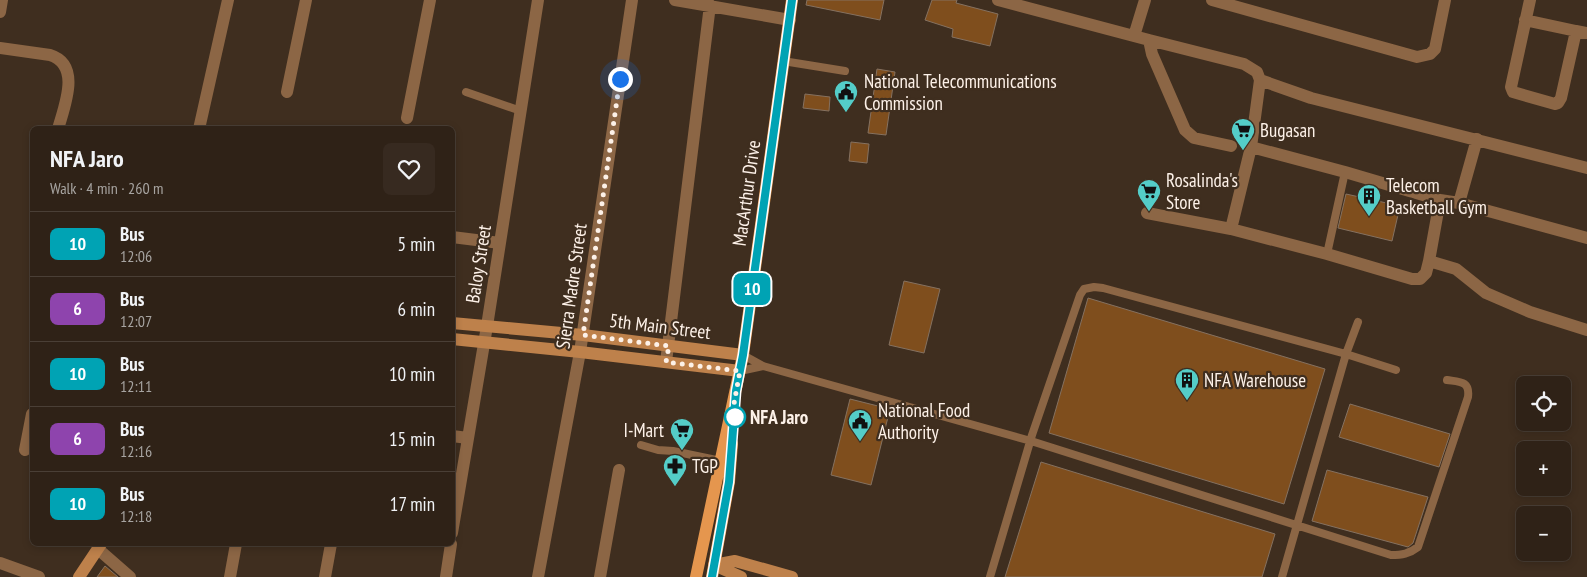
<!DOCTYPE html>
<html lang="en">
<head>
<meta charset="utf-8">
<style>
	:root { --surface:#2f2217; --page:#372a20; --text:#f1f3f6; --muted:#a7a4a1; --line:#4a3f36 }
	body { margin:0; font-family:"PT Sans Narrow",sans-serif; background:var(--page); color:var(--text); height:100vh; display:flex; flex-direction:column; font-size:19px; white-space:nowrap }
	* { box-sizing:border-box; margin:0 }
	p { font-size:16px; color:var(--muted) }
	.icon { flex:none; width:28px; height:28px; fill:none; stroke:currentColor; stroke-width:2; stroke-linecap:round; stroke-linejoin:round }
	.map { position:relative; flex:1; overflow:hidden }
	.details { position:absolute; left:30px; top:126px; width:425px; height:420px; display:flex; flex-direction:column; background:var(--surface); border-radius:8px; box-shadow:0 2px 8px #0003,0 0 0 1px var(--line) }
	.details>* { flex:none }
	.badge { padding:0 10px; border-radius:8px; font-size:18px; line-height:32px }
	.tools { position:absolute; left:1516px; top:376px; display:grid; gap:10px }
	.tools a { display:grid; place-items:center; width:55px; height:55px; border-radius:8px; background:var(--surface); box-shadow:0 2px 8px #0003,0 0 0 1px var(--line); font-size:25px }
	.you { position:absolute; width:25px; height:25px; margin:-12px; border:4px solid #fff; border-radius:50%; background:#1a73e8; box-shadow:0 0 0 8px #1a73e833 }
	.map>.badge { position:absolute; translate:-50% -50%; box-shadow:0 0 0 2px #fff }
	.round { display:grid; place-items:center; flex:none; width:52px; height:52px; border-radius:8px; background:var(--page) }
	.summary { display:flex; align-items:center; justify-content:space-between; height:85px; padding:0 20px }
	h1 { font-size:24px; font-weight:700; line-height:38px }
	ul { padding:0; list-style:none }
	li { display:flex; align-items:center; gap:15px; height:65px; padding:0 20px; border-top:1px solid var(--line) }
	li div { flex:1 }
	li b { display:block; font-size:19px }
	li em { font-style:normal }
	li .badge { min-width:55px; font-weight:700; text-align:center }
	.map>svg:first-child { display:block }
</style>
</head>
<body>
<div class="map">
<svg width="1587" height="577" viewBox="0 0 1587 577">
	<rect width="100%" height="100%" fill="#3f2e1f"/>
	<!-- building -->
	<path fill="#7f4e1d" stroke="#857160" d="M 807,0 L 884,0 L 880,20 L 806,5 Z
		M 932,0 L 957,0 L 956,3 L 998,14 L 990,46 L 952,37 L 953,29 L 925,20 Z
		M 877,69 L 895,72 L 886,135 L 868,133 Z
		M 805,94 L 830,97 L 829,111 L 803,108 Z
		M 851,142 L 869,144 L 867,163 L 849,161 Z
		M 1346,194 L 1400,206 L 1392,241 L 1338,228 Z
		M 904,281 L 940,289 L 924,353 L 889,345 Z
		M 1088,298 L 1325,369 L 1284,504 L 1049,433 Z
		M 850,399 L 890,409 L 871,485 L 831,475 Z
		M 1350,404 L 1450,434 L 1439,467 L 1339,437 Z
		M 1041,462 L 1275,534 L 1262,577 L 1005,577 Z
		M 1327,470 L 1428,497 L 1413,543 L 1408,547 L 1312,521 Z
		M 105,566 L 118,577 L 97,577 Z"/>
	<g fill="none" stroke-linecap="round" stroke-linejoin="round">
		<!-- lane -->
		<path stroke="#8c6645" stroke-width="8" d="M 783,61 L 845,71
			M 466,92 L 521,111
			M 1327,254 L 1345,172
			M 743,355 L 763,366 L 1031,441 L 1391,555 C 1402,555 1409,554 1418,547 L 1468,397 C 1470,381 1460,382 1447,380
			M 740,371 L 763,366
			M 641,445 L 658,450 L 673,451 L 721,461
			M 990,577 L 1032,435 L 1080,295 L 1084,289 L 1094,287 L 1103,288 L 1346,354 L 1396,370
			M 1282,577 L 1346,354 L 1358,322"/>
		<!-- street -->
		<path stroke="#8c6645" stroke-width="12" d="M 675,0 L 790,20
			M 998,0 L 1149,40 L 1152,54 L 1185,130 L 1194,138 L 1231,146
			M 1212,0 L 1417,57 L 1430,54 L 1435,49 L 1445,0
			M 1530,0 L 1511,87 L 1513,92 L 1555,104 L 1558,103 L 1561,98 L 1576,31 L 1587,33
			M 0,12 L 2,0
			M 1525,20 L 1576,31
			M 1134,36 L 1145,0
			M 1149,40 L 1244,64 L 1257,72 L 1260,80 L 1311,98 L 1587,168
			M 0,48 L 50,55 C 82,65 64,107 58,129
			M 287,92 L 306,0
			M 407,118 L 430,0
			M 199,129 L 228,0
			M 1251,147 L 1345,172 L 1440,200 L 1459,203 L 1587,238
			M 1459,203 L 1477,139
			M 1147,213 L 1231,229 L 1251,147 L 1260,80
			M 1231,229 L 1327,254 L 1412,279 L 1420,279 L 1426,273 L 1429,261 L 1440,200
			M 452,237 L 500,243
			M 1429,261 L 1456,269 L 1486,293 L 1530,312 L 1587,330
			M 666,362 L 710,5
			M 452,436 L 468,438
			M 25,450 L 32,414
			M 452,533 L 487,326 L 538,0
			M 98,549 L 130,577
			M 0,563 L 39,577
			M 230,577 L 236,544
			M 325,577 L 331,544
			M 446,577 L 451,544
			M 538,577 L 580,352 L 632,0
			M 600,577 L 619,470"/>
		<!-- secondary -->
		<path stroke="#be814b" stroke-width="12" d="M 452,323 L 583,335 L 743,355
			M 452,339 L 580,352 L 740,371
			M 714,565 L 735,561 L 792,577
			M 714,565 L 741,577
			M 79,577 L 101,544"/>
		<!-- primary -->
		<path stroke="#e5964e" stroke-width="12" d="M 696,577 L 743,355 L 792,0
			M 712,577 L 729,482 L 732,444"/>
	</g>
	<g fill="none" stroke-linecap="round" stroke-linejoin="round">
		<!-- line casing -->
		<g stroke="#fff" stroke-width="11">
			<path id="line" d="M 712,577 L 729,482 L 736,391 L 743,355 L 792,0"/>
		</g>
		<!-- line -->
		<use href="#line" stroke="#00a3b4" stroke-width="8"/>
		<!-- walk -->
		<path stroke="#fdf1e8" stroke-width="5" stroke-dasharray="0 9" d="M 620,79 L 583,335 L 669,346 L 666,362 L 740,371 L 733,409 L 735,417"/>
	</g>
	<!-- icons -->
	<defs>
		<g id="civic-pin" transform="scale(1.25)"><path d="M0 17L-7.5 6A9.5 9.5 0 1 1 7.5 6Z" fill="#54cdc8" stroke="#3f2e1f"/><path d="M-.6-6.5H3V-4.5H.6V-3L4-1V1h2V6H-6V1h2V-1L-.6-3ZM-1.2 2.5V6h2.4V2.5Z" fill="#111"/></g>
		<g id="supermarket-pin" transform="scale(1.25)"><path d="M0 17L-7.5 6A9.5 9.5 0 1 1 7.5 6Z" fill="#54cdc8" stroke="#3f2e1f"/><path d="M-6-5.5h2.5l.6 2H6L4.5 2H-2.5L-4.4-4H-6ZM-1.5 3.2a1.3 1.3 0 1 0 .1 0ZM3 3.2a1.3 1.3 0 1 0 .1 0Z" fill="#111"/></g>
		<g id="building-pin" transform="scale(1.25)"><path d="M0 17L-7.5 6A9.5 9.5 0 1 1 7.5 6Z" fill="#54cdc8" stroke="#3f2e1f"/><path d="M-4-6H4V6H1V3H-1V6H-4ZM-2.5-4.3h1.7v1.8h-1.7ZM.8-4.3h1.7v1.8H.8ZM-2.5-1h1.7V.8h-1.7ZM.8-1h1.7V.8H.8Z" fill="#111"/></g>
		<g id="pharmacy-pin" transform="scale(1.25)"><path d="M0 17L-7.5 6A9.5 9.5 0 1 1 7.5 6Z" fill="#54cdc8" stroke="#3f2e1f"/><path d="M-2-6h4v4h4v4h-4v4h-4v-4h-4v-4h4Z" fill="#111"/></g>
	</defs>
	<g fill-rule="evenodd">
		<use href="#civic-pin" x="846" y="92"/>
		<use href="#supermarket-pin" x="1243" y="130"/>
		<use href="#supermarket-pin" x="1149" y="191"/>
		<use href="#building-pin" x="1369" y="196"/>
		<use href="#building-pin" x="1187" y="380"/>
		<use href="#civic-pin" x="860" y="421"/>
		<use href="#supermarket-pin" x="682" y="430"/>
		<use href="#pharmacy-pin" x="675" y="466"/>
	</g>
	<!-- markers -->
	<circle fill="#fff" stroke="#00a3b4" stroke-width="2.5" cx="735" cy="417" r="10"/>
	<g text-anchor="middle" stroke-width="4.5" stroke-linejoin="round" paint-order="stroke">
		<!-- poi labels -->
		<g font-size="19" fill="#fdf1e8" stroke="#3f2e1f" text-anchor="start">
			<text x="864" y="88">National Telecommunications<tspan x="864" dy="22">Commission</tspan></text>
			<text x="1260" y="137">Bugasan</text>
			<text x="1166" y="187">Rosalinda's<tspan x="1166" dy="22">Store</tspan></text>
			<text x="1386" y="192">Telecom<tspan x="1386" dy="22">Basketball Gym</tspan></text>
			<text x="1204" y="387">NFA Warehouse</text>
			<text x="878" y="417">National Food<tspan x="878" dy="22">Authority</tspan></text>
			<text x="664" y="437" text-anchor="end">I-Mart</text>
			<text x="692" y="473">TGP</text>
		</g>
		<!-- street labels -->
		<g font-size="19" fill="#fdf1e8" stroke="#3f2e1f">
			<text transform="translate(746 193) rotate(-82)" y="7">MacArthur Drive</text>
			<text transform="translate(478 264) rotate(-81)" y="7">Baloy Street</text>
			<text transform="translate(571 286) rotate(-82)" y="7">Sierra Madre Street</text>
			<text transform="translate(660 326) rotate(7)" y="7">5th Main Street</text>
		</g>
		<!-- stop labels -->
		<g font-size="19" font-weight="bold" fill="#fdf1e8" stroke="#3f2e1f" text-anchor="start">
			<text x="750" y="424">NFA Jaro</text>
		</g>
	</g>
</svg>
<div class="tools">
<a><svg class="icon" aria-label="locate" viewBox="0 0 24 24"><circle cx="12" cy="12" r="6"/><path d="M12 2v4M12 18v4M2 12h4M18 12h4"/></svg></a>
<a>+</a>
<a>−</a>
</div>
<div class="you" style="left:620px;top:79px"></div>
<b class="badge" style="left:752px;top:289px;background:#00a3b4;color:#fff">10</b>
<section class="details">
<div class="summary"><div><h1>NFA Jaro</h1><p>Walk · 4 min · 260 m</p></div><a class="round"><svg class="icon" aria-label="heart" viewBox="0 0 24 24"><path d="M12 20l-8-8c-3-5 5-10 8-4 3-6 11-1 8 4z"/></svg></a></div>
<ul>
<li><span class="badge" style="background:#00a3b4;color:#fff">10</span><div><b>Bus</b><p>12:06</p></div><em>5 min</em></li>
<li><span class="badge" style="background:#8e44ad;color:#fff">6</span><div><b>Bus</b><p>12:07</p></div><em>6 min</em></li>
<li><span class="badge" style="background:#00a3b4;color:#fff">10</span><div><b>Bus</b><p>12:11</p></div><em>10 min</em></li>
<li><span class="badge" style="background:#8e44ad;color:#fff">6</span><div><b>Bus</b><p>12:16</p></div><em>15 min</em></li>
<li><span class="badge" style="background:#00a3b4;color:#fff">10</span><div><b>Bus</b><p>12:18</p></div><em>17 min</em></li>
</ul>
</section>
</div>
</body>
</html>
